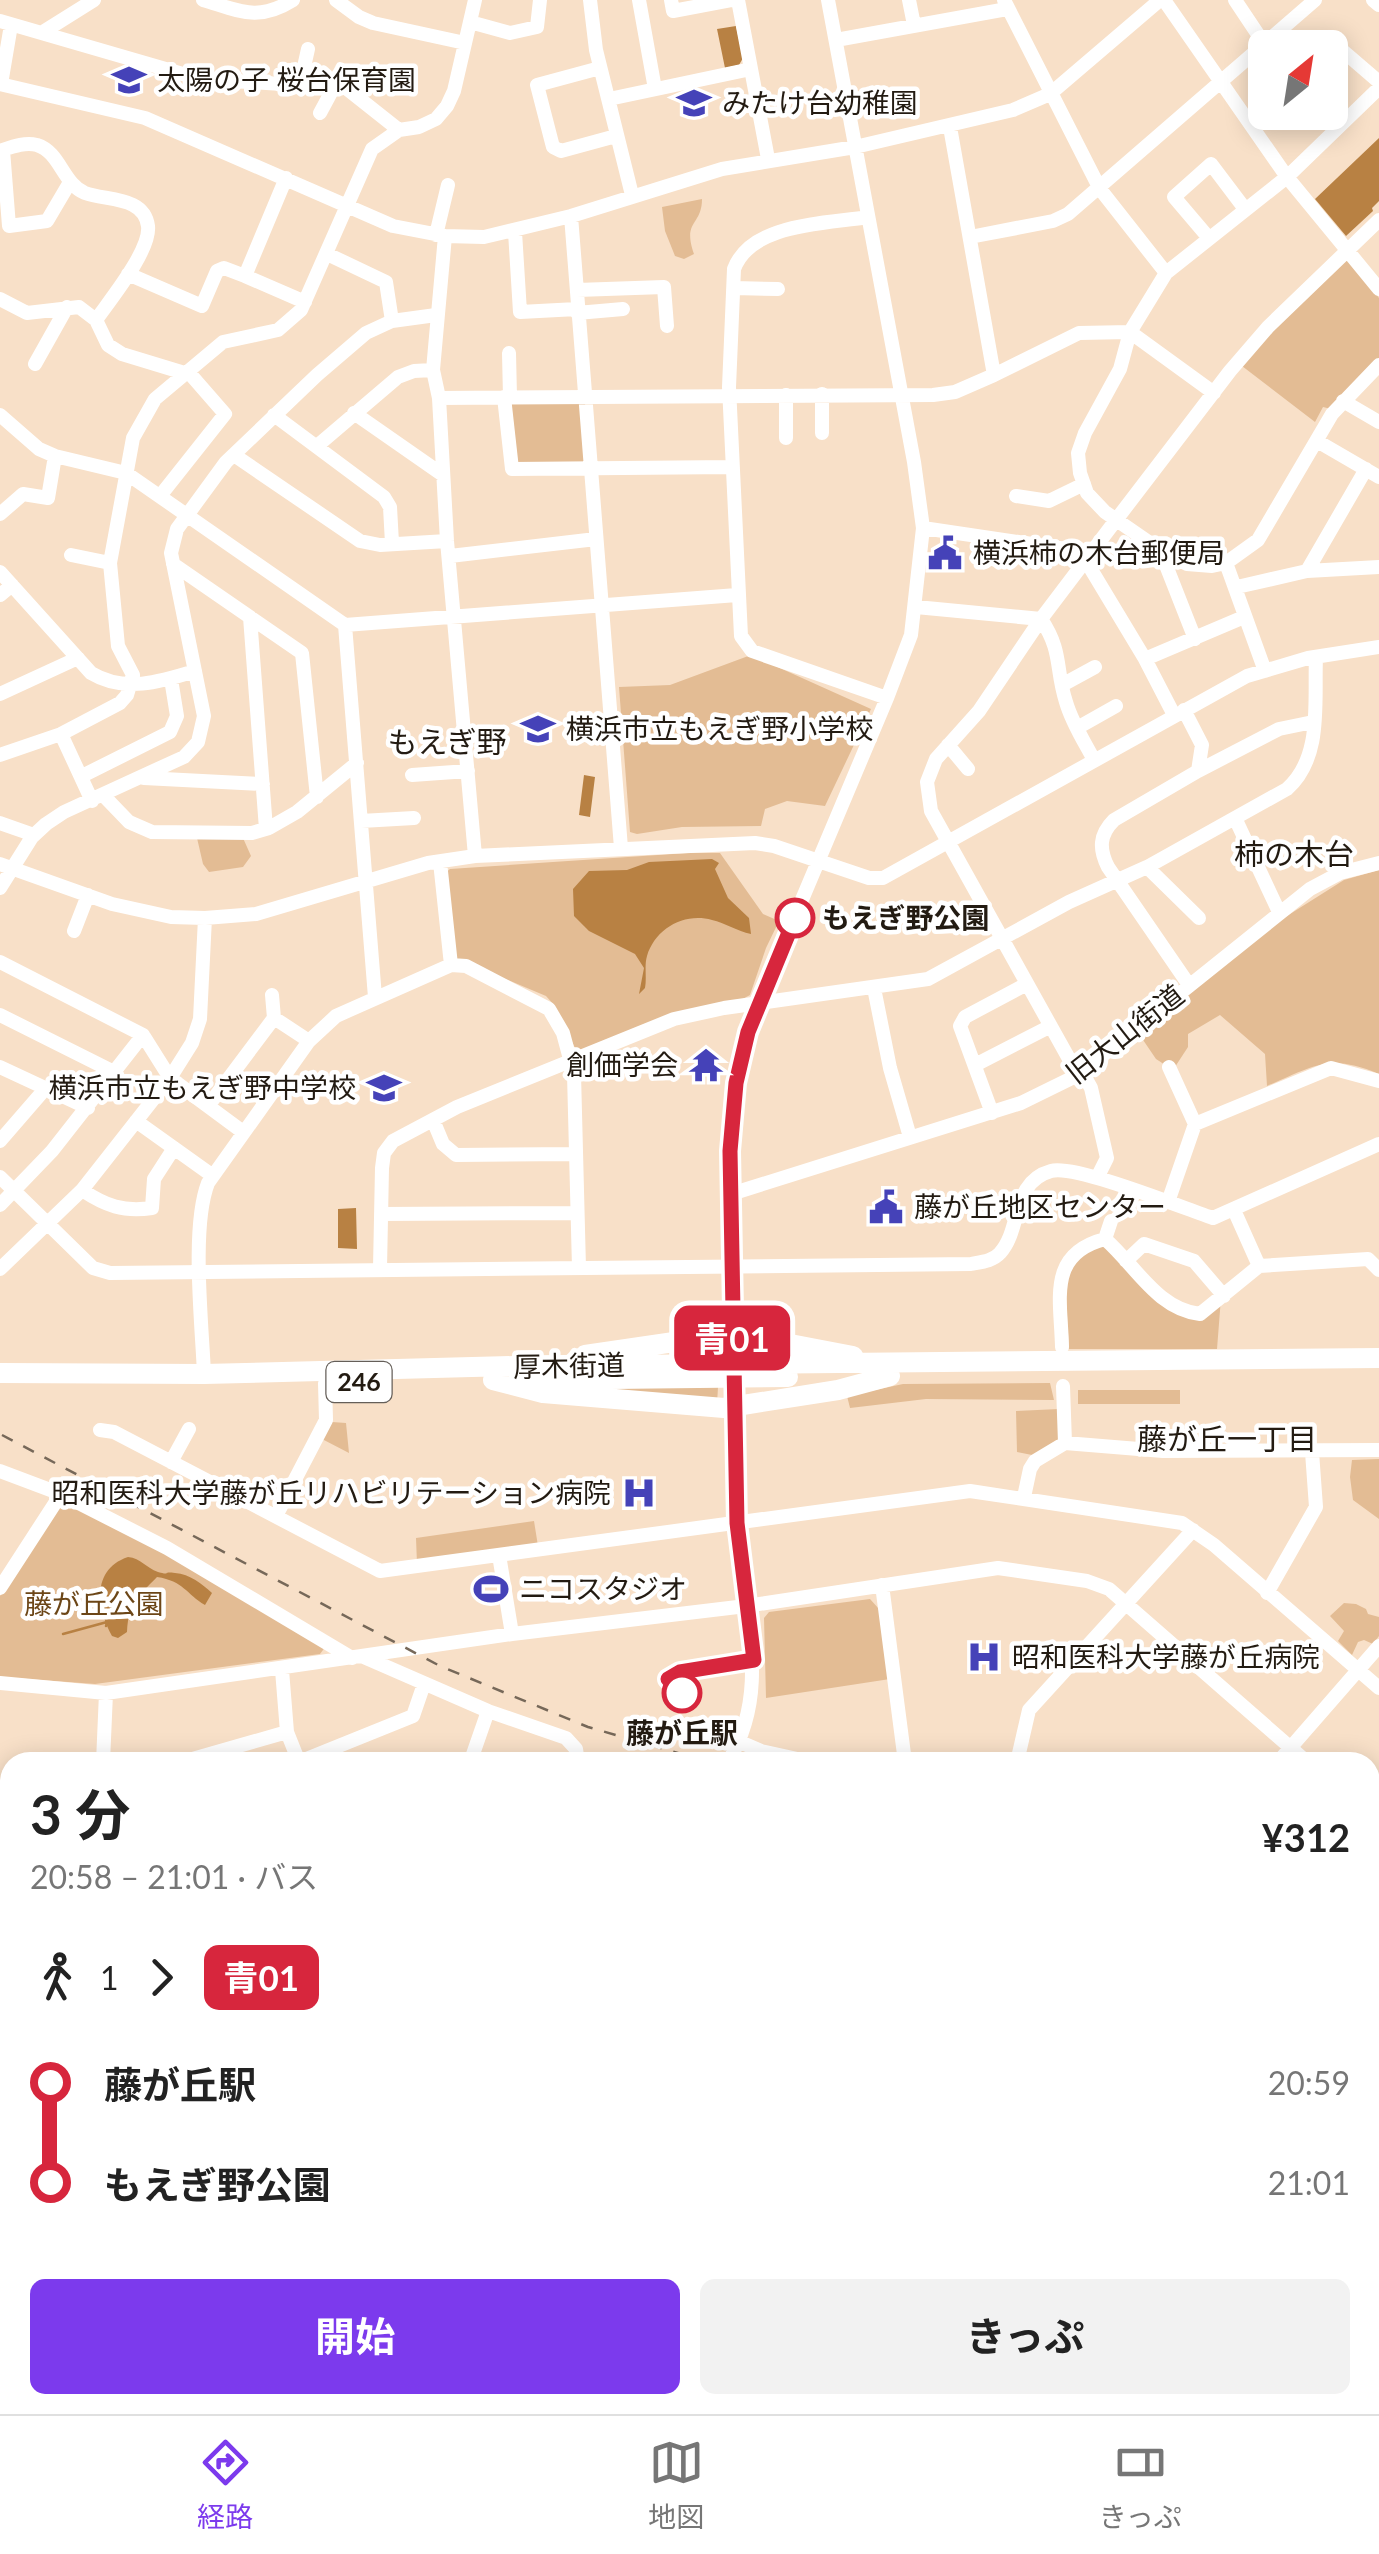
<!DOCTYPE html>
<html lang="ja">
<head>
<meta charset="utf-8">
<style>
	:root { --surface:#fff; --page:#f2f2f2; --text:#222; --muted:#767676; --line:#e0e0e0; --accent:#7c3aed }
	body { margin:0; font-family:Lato,"Noto Sans JP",sans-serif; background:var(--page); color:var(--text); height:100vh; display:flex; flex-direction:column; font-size:38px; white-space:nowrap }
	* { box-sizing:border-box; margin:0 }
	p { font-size:32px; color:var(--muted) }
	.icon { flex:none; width:55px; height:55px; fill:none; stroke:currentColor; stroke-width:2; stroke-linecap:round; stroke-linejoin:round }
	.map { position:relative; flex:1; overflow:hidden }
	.sheet { position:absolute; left:0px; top:1752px; width:1380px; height:662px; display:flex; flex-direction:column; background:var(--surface); border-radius:30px 30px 0 0; box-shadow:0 5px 25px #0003 }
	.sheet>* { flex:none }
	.badge { padding:0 20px; border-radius:15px; font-size:35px; line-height:65px }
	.needle { width:65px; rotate:30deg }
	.fabs { position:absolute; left:1248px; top:30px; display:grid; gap:20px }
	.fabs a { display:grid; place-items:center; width:100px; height:100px; border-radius:15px; background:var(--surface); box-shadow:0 5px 25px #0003; font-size:50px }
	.map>.badge { position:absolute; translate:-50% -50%; box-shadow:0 0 0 5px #fff }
	.legs { display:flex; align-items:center; gap:15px; height:110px; padding:0 30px; font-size:32px }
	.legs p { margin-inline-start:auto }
	.overview { display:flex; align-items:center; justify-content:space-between; height:170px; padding:0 30px }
	h1 { font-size:55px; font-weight:700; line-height:75px }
	.action { display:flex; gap:20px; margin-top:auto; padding:20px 30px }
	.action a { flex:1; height:115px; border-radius:15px; background:var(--accent); color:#fff; font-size:40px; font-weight:700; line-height:115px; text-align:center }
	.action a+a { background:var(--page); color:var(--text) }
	ul { padding:0 30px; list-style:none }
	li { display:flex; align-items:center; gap:35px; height:100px; font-size:38px }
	li i { display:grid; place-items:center; width:15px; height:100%; margin:0 12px; background:currentColor }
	li i::after { content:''; width:25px; height:25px; margin:-12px; border:8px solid; border-radius:50%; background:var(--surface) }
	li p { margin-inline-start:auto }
	li:first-child i { background:linear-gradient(#0000 50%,currentColor 0) }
	li:last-child i { background:linear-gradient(currentColor 50%,#0000 0) }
	.tab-bar { display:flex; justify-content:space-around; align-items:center; height:140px; border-top:2px solid var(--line); background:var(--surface); font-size:28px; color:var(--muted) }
	.tab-bar a { display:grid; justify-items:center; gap:5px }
	.tab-bar .selected { color:var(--accent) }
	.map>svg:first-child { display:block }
</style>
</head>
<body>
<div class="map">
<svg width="1379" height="2414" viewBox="0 0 1379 2414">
	<rect width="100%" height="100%" fill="#f8e0c8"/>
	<!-- green -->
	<path fill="#e3bc94" d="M 702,199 C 702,226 682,220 694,254 L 684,259 L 675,256 L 665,231 L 662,207 Z
		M 1344,254 L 1379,298 L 1379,362 L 1335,410 L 1323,407 L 1315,422 L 1242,366 L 1268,327 Z
		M 585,398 L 586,466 L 518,466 L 511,402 Z
		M 751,655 L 871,709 L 825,806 L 787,801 L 765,809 L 761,826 L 682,827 L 637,834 L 630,832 L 619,687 L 670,685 Z
		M 197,838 L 243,838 L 251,856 L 243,867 L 209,872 L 203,864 Z
		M 688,853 L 720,853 L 763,914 L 779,921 L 766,948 L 750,995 L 739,1001 L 582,1053 L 576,1050 L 554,1005 L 546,996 L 453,957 L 444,874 L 450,869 Z
		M 1379,870 L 1379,1074 C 1329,1053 1314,1066 1267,1086 L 1265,1054 L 1220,1015 L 1188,1034 L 1188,1047 L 1173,1070 L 1156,1059 L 1139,1034 L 1271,926 L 1344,880 Z
		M 1105,1243 L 1185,1312 L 1221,1298 L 1217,1349 L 1069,1349 L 1065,1282 L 1078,1256 Z
		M 1050,1383 L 1054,1400 L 926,1399 L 850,1408 L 847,1396 L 903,1384 Z
		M 718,1387 L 717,1404 L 565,1389 Z
		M 1078,1390 L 1180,1390 L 1180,1404 L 1078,1404 Z
		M 1059,1409 L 1058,1439 L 1037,1456 L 1017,1452 L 1016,1411 Z
		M 332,1422 L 346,1423 L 349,1453 L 322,1439 Z
		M 1379,1459 L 1379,1519 L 1353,1500 L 1350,1477 L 1352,1460 Z
		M 63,1498 L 164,1550 L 326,1646 L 320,1654 L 95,1684 L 0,1677 L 0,1596 Z
		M 534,1521 L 538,1546 L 417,1564 L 416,1538 Z
		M 870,1599 L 879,1609 L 890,1679 L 766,1698 L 764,1618 L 769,1612 Z
		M 1344,1603 L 1356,1604 L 1366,1609 L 1368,1614 L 1379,1617 L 1379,1636 L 1373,1644 L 1364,1640 L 1358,1642 L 1352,1655 L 1338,1641 L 1344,1631 L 1330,1616 Z"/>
	<!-- water -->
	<path fill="#b88143" d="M 736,26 L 743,58 L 739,65 L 725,68 L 717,29 Z
		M 1379,138 L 1379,201 L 1372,208 L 1373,211 L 1346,236 L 1315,199 Z
		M 584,775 L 595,777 L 590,817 L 579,815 Z
		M 712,859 L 719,863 L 715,869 L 728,898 L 749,918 L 751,934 C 737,931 725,923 712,920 C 684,912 655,929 647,956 C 644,966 647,977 645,988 L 639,994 L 644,968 L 635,954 L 589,931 L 574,916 L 573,889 L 589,871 L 627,870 L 649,862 Z
		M 356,1208 L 357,1249 L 338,1248 L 338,1209 Z
		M 128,1557 C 141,1558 146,1568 158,1572 C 173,1576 160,1571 175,1573 C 190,1574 202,1584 212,1593 L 205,1605 C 186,1594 184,1581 157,1577 C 137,1598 129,1600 127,1632 L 118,1638 L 112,1636 C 96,1607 92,1569 128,1557 Z"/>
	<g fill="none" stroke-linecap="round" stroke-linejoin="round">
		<!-- stream -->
		<path stroke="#b88143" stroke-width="2.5" d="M 63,1634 L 107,1622 L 106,1626"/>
		<!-- minor -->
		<path stroke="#fff" stroke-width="14" d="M 203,0 C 240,11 258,22 293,0
			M 336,0 L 359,17 L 373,23 L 465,43
			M 590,0 L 596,50 L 632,195
			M 639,0 L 655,89
			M 671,0 L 673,11 L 731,0
			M 738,0 L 768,159
			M 909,0 L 914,25
			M 1004,0 L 1100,189 L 1166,273
			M 1164,0 L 1287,177 L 1379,289
			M 1235,0 L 1265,45
			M 1373,0 L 1379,5
			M 0,21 L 200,79 L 346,88 L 399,130
			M 470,22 L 510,33 L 537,27 L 540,0
			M 43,32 L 94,0
			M 836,40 L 1007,9
			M 1330,62 L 1343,51 L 1379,82
			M 600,68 L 537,85 L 553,147 L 561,151 L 616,136
			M 0,84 L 145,118 L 393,226 L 445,236 L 484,237 L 571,216 L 722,169 L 855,147 L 1013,110 L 1050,94 L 1160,0
			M 1,84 L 11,25
			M 300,85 L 308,49
			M 1379,88 L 1287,177 L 1166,273 L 1130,332 L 1120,369 L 1085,433 L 1078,453 L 1080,473 L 1087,493 L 1105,512 L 1160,550 L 1187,564 L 1212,566 L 1226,563 L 1258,540 L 1332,414 L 1379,365
			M 609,99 L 751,69
			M 320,113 L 334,87
			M 950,127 L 994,375 L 1079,333 L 1130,332 L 1214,393
			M 1253,128 L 1271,112
			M 3,150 L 9,226 L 47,221 L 70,182
			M 0,151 C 12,147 24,142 37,145 C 60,152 63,184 85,193 C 107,201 144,196 148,226 C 151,250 110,300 96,320
			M 286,178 L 245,276 L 305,302
			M 571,216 L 621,848
			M 868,217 C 825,224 751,223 734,269 L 729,387 L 741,636 L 752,651 L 887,698
			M 515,232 L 520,312 L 577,309
			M 436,235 L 448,185
			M 445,236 L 433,370 L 439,398 L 447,541 L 475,856
			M 970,237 L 1053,221 L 1068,214 L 1315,0
			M 1208,237 L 1174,197 L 1211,164 L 1245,209
			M 327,254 L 386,282 L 392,321
			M 128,274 L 202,306 L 217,271 L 224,268 L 245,276
			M 734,288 L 778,289
			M 577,290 L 664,287 L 667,326
			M 0,299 L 27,313 L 79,307 L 96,320 L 108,345 L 122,354 L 191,375 L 225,414 L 160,496
			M 577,313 L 623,309
			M 509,353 L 510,397
			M 35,364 L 67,307
			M 822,394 L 822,433
			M 786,395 L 786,438
			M 504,397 L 512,469 L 733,467
			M 439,398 L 933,395 L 955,392 L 994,375
			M 1343,401 L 1379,422
			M 354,413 L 443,475
			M 0,415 L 39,449 L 55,456 L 126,473 L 345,625 L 737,595
			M 274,415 L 384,497 L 390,507 L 392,543
			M 1317,441 L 1379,477
			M 317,446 L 398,377 L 414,371 L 433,370
			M 234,455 L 360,541 L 380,545 L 447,541
			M 1016,496 L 1049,501 L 1084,484
			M 0,514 L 23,494 L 48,498 L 55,456
			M 923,528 L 1066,549 L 1086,561 L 1145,659 L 1174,715
			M 1160,550 L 1195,639
			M 71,555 L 110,563
			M 450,556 L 596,539
			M 985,562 L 988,538
			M 1226,563 L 1265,671
			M 173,564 L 302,653 L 317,797
			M 1307,571 L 1366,469
			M 0,572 L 91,673 C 124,693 160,682 195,671
			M 1237,587 L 1307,571 L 1379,567
			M 0,595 L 12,585
			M 916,607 L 1041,619 C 1063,652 1055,668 1066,702 C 1072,723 1084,741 1094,760
			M 250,617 L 266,829
			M 345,625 L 375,997
			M 1145,659 L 1244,617
			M 1062,685 L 1095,667
			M 0,694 L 78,658
			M 1184,710 L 1202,745 L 1198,771 L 1114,820 C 1099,835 1099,849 1108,867 L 1189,985
			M 1077,728 L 1116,706
			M 61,734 L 92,801
			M 948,745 L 968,769
			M 0,755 L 61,734 L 120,703 L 127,695 L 133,675 L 118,646 L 110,563 L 133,438 L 155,399 L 223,342 L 278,330 L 301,310 L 372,149 L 399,130 L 419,127 L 436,119 L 447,106 L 454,91 L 475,0
			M 1198,771 L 1279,729 L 1313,722
			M 412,775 L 468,771
			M 82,776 L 170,732 L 177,716 L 171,679
			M 144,778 L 263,784
			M 103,795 L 129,822 L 152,832 L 252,833 L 269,828 L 297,812 L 357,763
			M 1235,818 L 1279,912
			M 361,821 L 414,818
			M 0,823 L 34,835
			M 440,862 L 451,965 L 466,966 L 549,1009 L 563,1033 L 574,1074 L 579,1268
			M 0,864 L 112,904 L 171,917 L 205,918 L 256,914 L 428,863 L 475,856 L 755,843 L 774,846 L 869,878 L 883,878 L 1247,676 L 1308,658 L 1379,647
			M 1147,867 L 1199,918
			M 0,888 L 32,837 L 46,824 L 64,812 L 184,757 L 198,742 L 204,716 L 171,553 L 177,529 L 226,462 L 317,375 L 366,333 L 392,321 L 436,315
			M 74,931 L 88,895
			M 0,962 L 143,1035 L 170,1078 L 243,1132
			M 874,988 L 890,1068 L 910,1137
			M 272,995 L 274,1018
			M 0,1015 L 114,1072
			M 975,1065 L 1049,1027
			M 0,1067 L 88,1108
			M 208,1106 L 274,1018 L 309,1041
			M 992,1113 L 960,1026 L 965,1017 L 1025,985
			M 433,1120 L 443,1144 L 456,1155 L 576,1154
			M 136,1121 L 213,1176
			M 1195,1124 L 1331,1068 L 1379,1081
			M 0,1141 L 45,1089
			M 0,1177 L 93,1268 L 110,1273 L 971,1264 C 981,1262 993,1261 1000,1253 C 1022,1229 1011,1182 1051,1171 C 1075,1164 1183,1208 1213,1218 L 1379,1144
			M 1097,1178 L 1107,1158 L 1091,1088 L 1086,1079 L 1078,1075 L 931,811 L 927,782 L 936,759 L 979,711 L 1041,619 L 1116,520 L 1230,371 L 1268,327 L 1379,220
			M 82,1190 C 106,1206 123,1212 152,1208 L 154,1179 L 174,1148
			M 731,1194 L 1021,1103 L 1078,1075 L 1310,889 L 1340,873 L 1379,863
			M 1168,1202 L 1195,1124 L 1169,1067
			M 0,1205 L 52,1151 L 143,1035
			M 1234,1210 L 1259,1266
			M 381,1214 L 577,1213
			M 1105,1239 L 1111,1221
			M 1126,1261 L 1144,1244 L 1194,1261 L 1224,1296
			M 380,1268 L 382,1168 L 384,1153 L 393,1141 L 457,1107 L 674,1019 L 724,1008 L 928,979 L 1069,902 L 1147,867 L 1287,789 C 1323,757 1314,702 1316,657
			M 0,1269 L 82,1190 L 170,1078 L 192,1043 L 200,1019 L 205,918
			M 1062,1347 C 1061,1299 1047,1254 1105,1239 C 1136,1266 1157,1309 1200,1314 L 1259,1266 L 1368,1259 L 1379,1270
			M 204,1374 C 202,1324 191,1227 208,1183 L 309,1041 L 336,1016 L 451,965
			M 1063,1386 L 1065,1443
			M 100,1430 L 114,1432 L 380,1571 L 970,1491 L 1182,1523 L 1214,1545 L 1379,1688
			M 171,1462 L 189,1429
			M 0,1471 L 61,1494 L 167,1548 L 352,1658
			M 1024,1497 L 1030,1469 L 1035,1461 L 1065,1443 L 1163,1451 L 1379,1450
			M 276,1516 L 326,1420 L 325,1383
			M 499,1555 L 512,1634
			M 882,1585 L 905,1762
			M 0,1588 L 61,1494
			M 1267,1593 L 1316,1507 L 1312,1452
			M 364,1657 L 488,1711 L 566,1738 L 576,1749 L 578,1762
			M 282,1670 L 287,1732 L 299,1762
			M 0,1683 L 106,1693 L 512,1634 L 746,1606 L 998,1568 L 1087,1581 L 1109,1589 L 1307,1762
			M 740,1742 L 761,1751 L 811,1762
			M 103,1762 L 106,1693
			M 182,1762 L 287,1732
			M 299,1762 L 413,1716 L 424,1684
			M 474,1762 L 472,1757 L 488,1711
			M 728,1762 C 772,1688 743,1620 738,1541 C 733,1457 732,1373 731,1290 C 730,1194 723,1095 758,1004 L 887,698 L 911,635 L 923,528 L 914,462 L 828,0
			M 1017,1762 L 1029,1710 L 1193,1530
			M 1278,1762 L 1379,1646
			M 0,1806 L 10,1802
			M 1370,1816 L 1379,1821
			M 1370,1900 L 1379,1901
			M 0,1907 L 10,1902
			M 1370,1925 L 1379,1912
			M 1370,2030 L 1379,2035
			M 0,2036 L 10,2024
			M 1370,2110 L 1379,2109
			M 1370,2185 L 1379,2189
			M 0,2195 L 10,2182
			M 1370,2238 L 1379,2219
			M 1370,2353 L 1379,2337
			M 0,2365 L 2,2365
			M 158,2405 L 170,2414
			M 265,2405 L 275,2414
			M 408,2405 L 418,2414
			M 590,2405 L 602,2414
			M 680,2405 L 692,2414
			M 972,2405 L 987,2414
			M 1226,2405 L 1234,2414
			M 1323,2405 L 1331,2414
			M 534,2407 L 536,2405
			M 115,2414 L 138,2405
			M 311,2414 L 318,2405
			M 374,2414 L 381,2405
			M 1082,2414 L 1141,2405"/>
		<!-- highway -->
		<path stroke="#fff" stroke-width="20" d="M 585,1355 L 722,1335 L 742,1335 L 853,1356
			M 0,1373 L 204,1374 L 514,1366 L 1379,1358
			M 493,1380 L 543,1393 L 724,1408 L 838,1390 L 890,1376
			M 522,1380 L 788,1377"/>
		<!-- rail -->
		<path stroke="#766859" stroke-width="2.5" stroke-dasharray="12 12" stroke-linecap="butt" d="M 2,1435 L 440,1666 L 588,1727 L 709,1762
			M 1370,1880 L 1379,1882"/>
	</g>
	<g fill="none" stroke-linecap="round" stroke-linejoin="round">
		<!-- line-1 casing -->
		<g stroke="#fff" stroke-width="22">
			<path id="line-1" d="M 682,1693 L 668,1679 L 680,1672 L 754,1660 L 737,1523 L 730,1151 L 736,1083 L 748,1032 L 795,918"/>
		</g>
		<!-- line-1 -->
		<use href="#line-1" stroke="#d7263d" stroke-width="15"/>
	</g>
	<!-- icons -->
	<defs>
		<g id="school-bare" transform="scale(2.7)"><path d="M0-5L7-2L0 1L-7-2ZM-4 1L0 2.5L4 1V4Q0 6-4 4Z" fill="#4542b8" stroke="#fff" stroke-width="2.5" paint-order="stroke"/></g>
		<g id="civic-bare" transform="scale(2.7)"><path d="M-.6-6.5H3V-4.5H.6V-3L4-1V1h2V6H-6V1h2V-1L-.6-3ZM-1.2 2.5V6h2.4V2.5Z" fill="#4542b8" stroke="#fff" stroke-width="2.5" paint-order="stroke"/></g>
		<g id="temple-bare" transform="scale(2.7)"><path d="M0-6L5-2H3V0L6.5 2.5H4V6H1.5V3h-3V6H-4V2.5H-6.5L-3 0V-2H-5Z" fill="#4542b8" stroke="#fff" stroke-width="2.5" paint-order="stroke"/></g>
		<g id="hospital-bare" transform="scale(2.7)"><path d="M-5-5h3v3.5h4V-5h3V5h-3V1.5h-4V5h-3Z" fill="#4542b8" stroke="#fff" stroke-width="2.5" paint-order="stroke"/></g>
		<g id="stadium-bare" transform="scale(2.7)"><path d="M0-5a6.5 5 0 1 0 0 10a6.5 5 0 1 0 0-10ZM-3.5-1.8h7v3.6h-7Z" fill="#4542b8" stroke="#fff" stroke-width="2.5" paint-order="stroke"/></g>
	</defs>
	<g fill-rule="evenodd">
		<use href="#school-bare" x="129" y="80"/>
		<use href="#school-bare" x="694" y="103"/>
		<use href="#civic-bare" x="945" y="553"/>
		<use href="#school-bare" x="538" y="729"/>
		<use href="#temple-bare" x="706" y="1065"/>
		<use href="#school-bare" x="384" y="1088"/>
		<use href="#civic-bare" x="886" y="1207"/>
		<use href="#hospital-bare" x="639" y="1493"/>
		<use href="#stadium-bare" x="491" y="1589"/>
		<use href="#hospital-bare" x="984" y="1657"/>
	</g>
	<!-- markers -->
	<g fill="#fff" stroke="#d7263d" stroke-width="5">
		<circle cx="795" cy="918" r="18"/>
		<circle cx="682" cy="1693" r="18"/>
	</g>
	<g text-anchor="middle" stroke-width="9" stroke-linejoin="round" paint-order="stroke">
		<!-- shield labels -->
		<rect fill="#fff" stroke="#655f59" stroke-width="2.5" x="326.5" y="1362" width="65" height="40" rx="8"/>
		<g font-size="25" font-weight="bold" fill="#231b12">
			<text x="359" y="1391">246</text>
		</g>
		<!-- poi labels -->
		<g font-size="28" fill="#231b12" stroke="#fff" text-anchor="start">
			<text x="157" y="90">太陽の子 桜台保育園</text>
			<text x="722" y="113">みたけ台幼稚園</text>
			<text x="973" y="563">横浜柿の木台郵便局</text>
			<text x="566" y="739">横浜市立もえぎ野小学校</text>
			<text x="678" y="1075" text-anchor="end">創価学会</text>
			<text x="356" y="1098" text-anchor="end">横浜市立もえぎ野中学校</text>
			<text x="914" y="1217">藤が丘地区センター</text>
			<text x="611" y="1503" text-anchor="end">昭和医科大学藤が丘リハビリテーション病院</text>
			<text x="519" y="1599">ニコスタジオ</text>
			<text x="1012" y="1667">昭和医科大学藤が丘病院</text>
		</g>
		<!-- stop labels -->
		<g font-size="28" font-weight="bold" fill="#231b12" stroke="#fff" text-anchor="start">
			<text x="822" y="928">もえぎ野公園</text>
			<text x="682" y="1743" text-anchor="middle">藤が丘駅</text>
		</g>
		<!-- street labels -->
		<g font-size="28" fill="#231b12" stroke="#fff">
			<text transform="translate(1125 1034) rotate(-38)" y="10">旧大山街道</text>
			<text transform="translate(569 1366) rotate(-1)" y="10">厚木街道</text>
		</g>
		<!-- park labels -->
		<g font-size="28" fill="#6c4617" stroke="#fff">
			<text x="94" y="1614">藤が丘公園</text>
		</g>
		<!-- neighbourhood labels -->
		<g font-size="30" fill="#231b12" stroke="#fff">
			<text x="447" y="753">もえぎ野</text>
			<text x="1294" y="865">柿の木台</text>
			<text x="1227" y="1450">藤が丘一丁目</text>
		</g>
	</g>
</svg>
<div class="fabs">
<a><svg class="needle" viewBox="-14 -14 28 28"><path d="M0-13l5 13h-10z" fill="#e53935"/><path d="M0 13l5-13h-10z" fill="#767676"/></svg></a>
</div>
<b class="badge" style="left:732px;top:1338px;background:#d7263d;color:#fff">青01</b>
<section class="sheet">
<div class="overview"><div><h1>3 分</h1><p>20:58 – 21:01 · バス</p></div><b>¥312</b></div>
<div class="legs"><svg class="icon" aria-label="walk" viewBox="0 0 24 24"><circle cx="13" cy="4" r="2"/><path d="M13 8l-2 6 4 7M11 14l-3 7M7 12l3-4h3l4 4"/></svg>1<svg class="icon" aria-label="forward" viewBox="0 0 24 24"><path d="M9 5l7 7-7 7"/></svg><b class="badge" style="background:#d7263d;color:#fff">青01</b></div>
<ul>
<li><i style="color:#d7263d"></i><b>藤が丘駅</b><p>20:59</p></li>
<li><i style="color:#d7263d"></i><b>もえぎ野公園</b><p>21:01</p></li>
</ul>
<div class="action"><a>開始</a><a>きっぷ</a></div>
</section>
</div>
<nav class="tab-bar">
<a class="selected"><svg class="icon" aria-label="directions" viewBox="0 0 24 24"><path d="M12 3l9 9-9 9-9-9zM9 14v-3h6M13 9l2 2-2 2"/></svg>経路</a>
<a><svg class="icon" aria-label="map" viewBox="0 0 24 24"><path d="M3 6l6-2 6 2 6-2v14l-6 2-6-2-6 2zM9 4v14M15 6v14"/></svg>地図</a>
<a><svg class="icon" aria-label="tickets" viewBox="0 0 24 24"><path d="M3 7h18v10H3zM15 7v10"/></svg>きっぷ</a>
</nav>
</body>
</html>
